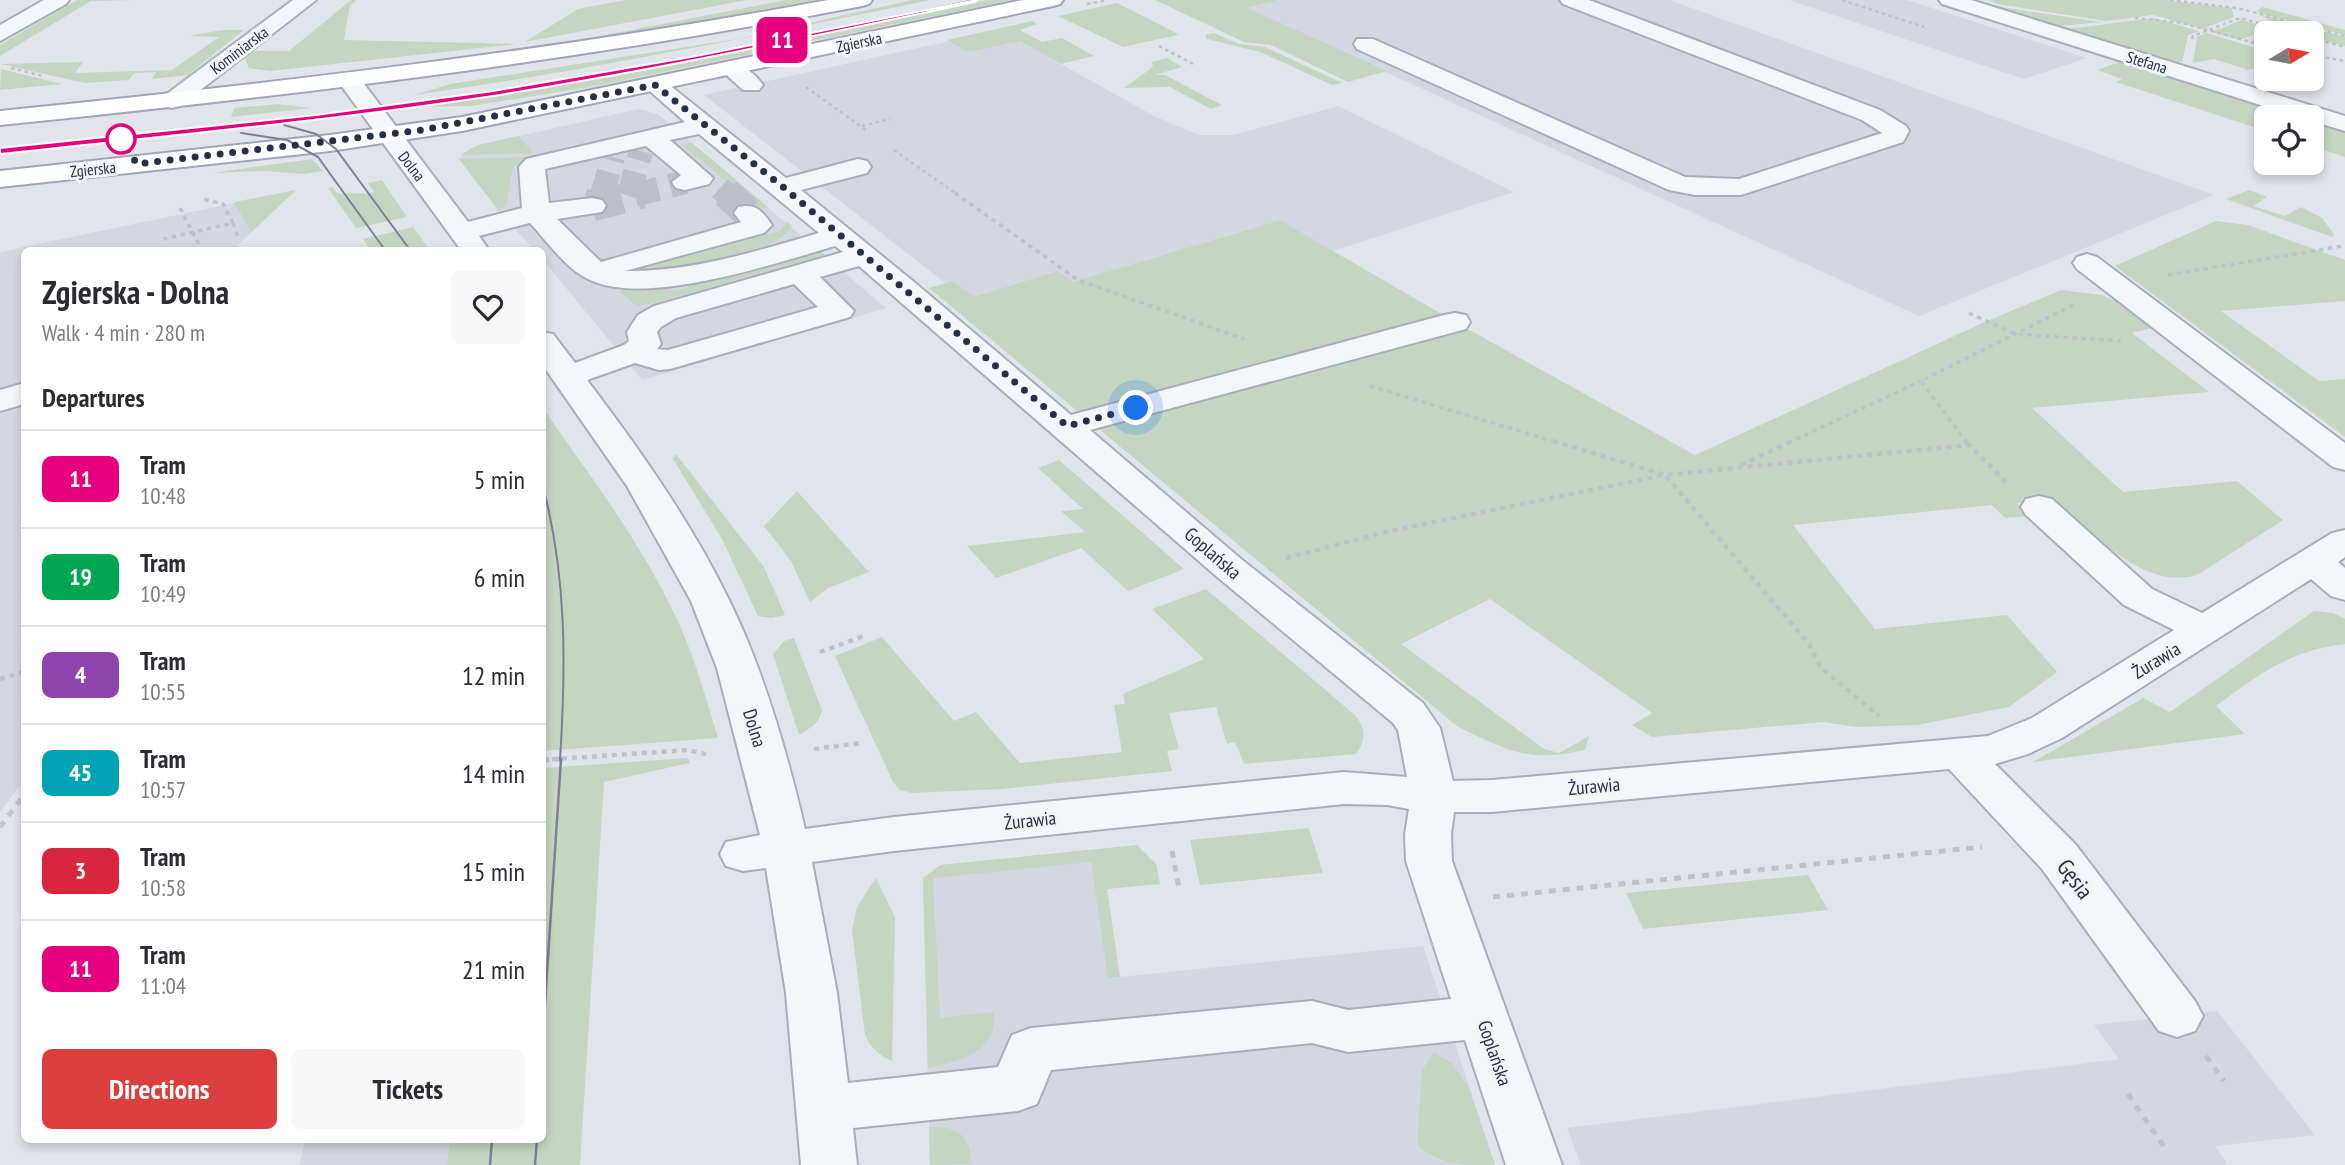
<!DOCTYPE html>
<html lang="en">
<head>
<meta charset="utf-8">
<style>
	:root { --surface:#fff; --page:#f7f7f7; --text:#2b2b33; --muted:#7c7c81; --line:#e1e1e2; --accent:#da3e3d }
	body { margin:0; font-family:"PT Sans Narrow",sans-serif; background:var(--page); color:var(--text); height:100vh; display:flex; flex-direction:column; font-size:26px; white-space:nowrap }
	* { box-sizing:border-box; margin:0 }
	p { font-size:23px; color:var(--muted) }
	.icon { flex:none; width:38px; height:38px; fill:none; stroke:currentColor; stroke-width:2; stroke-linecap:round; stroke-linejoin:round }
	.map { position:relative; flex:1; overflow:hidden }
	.sheet { position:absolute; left:21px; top:247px; width:525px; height:896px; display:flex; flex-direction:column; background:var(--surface); border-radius:10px; box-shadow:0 4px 10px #0003 }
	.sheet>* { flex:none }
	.badge { padding:0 14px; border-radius:10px; font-size:24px; line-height:46px }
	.needle { width:46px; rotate:80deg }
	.controls { position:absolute; left:2254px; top:21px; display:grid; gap:14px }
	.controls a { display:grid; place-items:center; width:70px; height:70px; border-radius:10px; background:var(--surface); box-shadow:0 4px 10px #0003; font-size:35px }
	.you { position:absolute; width:35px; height:35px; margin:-18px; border:5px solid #fff; border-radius:50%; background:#1a73e8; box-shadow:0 0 0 10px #1a73e833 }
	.map>.badge { position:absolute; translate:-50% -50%; box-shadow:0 0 0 4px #fff }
	h2 { padding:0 21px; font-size:26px; line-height:63px }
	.round { display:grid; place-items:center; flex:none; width:74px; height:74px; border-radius:10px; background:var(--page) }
	.summary { display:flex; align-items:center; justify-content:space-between; height:119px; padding:0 21px }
	h1 { font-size:33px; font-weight:700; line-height:52px }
	.action { display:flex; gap:14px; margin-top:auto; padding:14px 21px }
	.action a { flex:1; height:80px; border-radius:10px; background:var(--accent); color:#fff; font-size:28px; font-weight:700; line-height:80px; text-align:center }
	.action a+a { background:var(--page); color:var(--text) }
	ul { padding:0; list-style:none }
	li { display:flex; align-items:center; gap:21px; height:98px; padding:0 21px; border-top:2px solid var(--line) }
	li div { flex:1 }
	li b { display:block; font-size:26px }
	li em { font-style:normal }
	li .badge { min-width:77px; font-weight:700; text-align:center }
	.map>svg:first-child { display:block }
</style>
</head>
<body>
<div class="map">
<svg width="2345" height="1165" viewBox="0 0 2345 1165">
	<rect width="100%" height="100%" fill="#e2e4eb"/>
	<!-- built -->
	<path fill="#d4d6e1" d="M 1280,0 L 1669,0 L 2214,195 L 1919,316 L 1246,8 Z
		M 1789,0 L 1907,0 L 2087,58 L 2024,79 Z
		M 1000,30 L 1154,116 L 1199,135 L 1234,135 L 1338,106 L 1514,192 L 1333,251 L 1280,220 L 980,310 L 704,95 Z
		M 639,109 L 659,115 L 886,308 L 642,380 L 543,260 L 542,250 L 534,250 L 498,210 L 459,159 L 469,149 L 479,145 Z
		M 296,190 L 233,250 L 24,250 L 24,780 L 0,812 L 0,252 Z
		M 1090,850 L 1109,978 L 1423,946 L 1495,1165 L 930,1165 L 923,878 L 941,865 Z
		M 2217,1011 L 2315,1135 L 2215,1146 L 2228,1165 L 1581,1165 L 1567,1128 L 2119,1059 L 2094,1025 Z
		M 306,1139 L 450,1139 L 447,1165 L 299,1165 Z"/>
	<!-- green -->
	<path fill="#c4d6c2" d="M 77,0 L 139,0 L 91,1 L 0,56 L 0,45 Z
		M 351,0 L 357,0 L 350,5 L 344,40 L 516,44 L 270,71 L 249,68 L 242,53 L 245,51 L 289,51 Z
		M 625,0 L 747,0 L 525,42 L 578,9 Z
		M 786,0 L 816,0 L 709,20 L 595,37 Z
		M 912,0 L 931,0 C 760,35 586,71 414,95 L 450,84 L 737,39 Z
		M 987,0 L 1012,0 L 595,86 L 472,106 L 417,107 L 661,68 Z
		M 1155,0 L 1279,0 L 1247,8 L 1387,71 L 1348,82 L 1271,45 L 1244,42 Z
		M 1990,0 L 2164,0 L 2232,8 L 2234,17 L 2202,29 L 2153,15 L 2106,21 L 1997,4 Z
		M 1117,3 L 1176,33 L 1178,35 L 1123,47 L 1058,16 Z
		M 1994,6 L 2100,22 L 2060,26 Z
		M 2263,7 L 2345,30 L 2345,35 L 2259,13 L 2258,10 Z
		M 2261,15 L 2345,37 L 2345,46 L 2312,37 L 2312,33 C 2291,33 2278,27 2261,15 Z
		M 2154,18 L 2199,31 L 2188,35 L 2182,62 L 2175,62 L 2068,29 Z
		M 2242,20 L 2271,28 L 2240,40 L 2211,32 Z
		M 1032,21 L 1037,24 L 1020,30 L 1042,42 L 1062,38 L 1094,56 L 1061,64 L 1020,41 L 968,52 L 947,40 Z
		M 222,30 L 244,30 L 188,75 L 152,79 L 156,72 L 134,73 L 129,80 L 85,83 L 0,64 L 83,62 L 75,73 L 172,70 L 219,37 L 189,36 Z
		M 1214,33 L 1239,44 L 1265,47 L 1342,83 L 1332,85 L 1260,52 L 1207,39 L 1205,35 Z
		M 2207,33 L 2266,51 L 2266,69 L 2258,67 L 2248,70 L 2214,59 L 2193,63 L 2197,37 Z
		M 1167,58 L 1182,67 L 1154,75 L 1165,75 L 1222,105 L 1211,109 L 1170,87 L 1124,88 L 1150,69 L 1153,65 L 1151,62 Z
		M 2123,61 L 2299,117 L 2266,117 L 2266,131 L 2116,82 L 2122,79 L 2097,70 Z
		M 1,69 L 62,84 L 0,90 Z
		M 278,104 L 312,108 L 231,117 L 234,108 Z
		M 2312,121 L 2345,132 L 2345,157 L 2312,146 Z
		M 519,136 L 533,153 L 460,155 L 479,145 Z
		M 691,142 L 768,207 L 760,209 L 682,145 Z
		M 532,157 L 513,167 L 506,205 L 498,210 L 459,159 Z
		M 312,159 L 323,171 L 305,174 L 266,171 L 212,173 Z
		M 382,180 L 407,217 L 356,228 L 328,188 L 332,187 L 338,194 C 350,192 361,195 374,192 L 368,183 Z
		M 296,190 L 251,232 L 234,202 Z
		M 2249,190 L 2267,197 L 2253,206 L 2285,216 L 2301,207 L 2322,218 L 2334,234 L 2332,237 L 2226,199 Z
		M 1280,220 L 1464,327 L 1695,455 L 1987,321 L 2061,290 L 2102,295 L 2120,303 L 2152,328 L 2132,333 L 2209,392 L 2032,408 L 2123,492 L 2237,481 L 2283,520 L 2199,574 C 2145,594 2090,530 2054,498 L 2017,503 L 2030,516 L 2005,518 L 1992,505 L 1793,525 L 1875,629 L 2007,615 L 2057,672 L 2009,707 L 1917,725 L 1856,727 L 1824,722 L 1652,737 L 1632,725 L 1652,713 L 1490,599 L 1401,644 L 1544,749 L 1559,753 L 1589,736 L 1585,750 C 1528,763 1509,751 1458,727 L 929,288 L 953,281 L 974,297 L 1058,271 L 1073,282 Z
		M 2216,221 L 2248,225 L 2345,260 L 2345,301 L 2221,311 L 2319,381 L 2345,379 L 2345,437 L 2115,266 Z
		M 787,222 L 792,226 L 782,237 L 768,245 L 676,271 L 648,267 L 780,231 Z
		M 413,227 L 430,250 L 370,250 L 363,239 Z
		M 820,251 L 825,255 L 638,307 L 620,292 L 623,289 L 678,290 Z
		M 542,407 C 588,473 638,538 673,611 C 693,651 705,695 718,738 L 543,751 Z
		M 676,454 L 764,567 L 785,615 L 771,618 L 758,616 L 722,539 L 673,459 Z
		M 1059,460 L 1184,569 L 1128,591 L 1081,548 L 996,578 L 967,546 L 1085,532 L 1061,511 L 1083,509 L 1038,468 Z
		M 797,491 L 869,572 L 828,588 L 810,602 L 791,561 L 764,526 Z
		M 1206,589 L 1355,715 C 1366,729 1366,740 1356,754 L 1244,764 L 1235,742 L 1227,744 L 1216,707 L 1169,713 L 1179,749 L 1167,751 L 1172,771 L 1001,789 L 912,793 L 900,790 L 893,782 L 835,656 L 882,637 L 954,721 L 976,712 L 1020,763 L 1122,752 L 1114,705 L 1125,704 L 1123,694 L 1204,659 L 1152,609 Z
		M 2314,611 L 2333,613 L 2345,619 L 2345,644 C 2289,651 2260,673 2216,706 L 2245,734 L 2033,762 L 2143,698 L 2170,712 Z
		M 794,638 L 822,710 C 819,724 810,728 799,735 L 773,654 L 784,641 Z
		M 688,758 L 690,763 L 604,782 L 580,1165 L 447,1165 L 450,1139 L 542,1139 L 543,768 Z
		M 1309,828 L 1323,873 L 1200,885 L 1190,840 Z
		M 1137,845 L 1156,864 L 1160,884 L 1107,889 L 1120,977 L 1108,978 L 1091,862 L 933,878 L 940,1018 L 994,1012 C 998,1052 959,1062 928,1068 L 923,878 L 941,865 Z
		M 1808,875 L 1828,910 L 1643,929 L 1626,893 Z
		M 876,878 L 895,917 L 892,1061 C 879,1055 871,1049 865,1035 L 852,930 L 857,907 Z
		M 1434,1053 L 1452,1063 L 1468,1086 L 1495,1165 C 1460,1165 1441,1165 1417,1145 L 1422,1070 Z
		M 929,1127 C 958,1126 969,1134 972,1164 L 930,1165 Z"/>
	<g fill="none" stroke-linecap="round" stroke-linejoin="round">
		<!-- minor-tunnel-far1 -->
		<path stroke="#bdc0ca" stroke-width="24" stroke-dasharray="24 12" stroke-linecap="butt" d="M 720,188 L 728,195
			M 602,195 L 613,157
			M 629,195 L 641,151
			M 635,195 L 685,182"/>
		<!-- minor-tunnel -->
		<path stroke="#bdc0ca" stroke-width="31" stroke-dasharray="31 15" stroke-linecap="butt" d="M 726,193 L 748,213
			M 629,196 L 630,193
			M 599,204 L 602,193
			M 592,206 L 642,193"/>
		<!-- minor casing -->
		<g stroke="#aaadb9" stroke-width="4">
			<path id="minor" d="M 44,0 L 69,0 L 66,4 L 0,41 L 0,25 Z
				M 293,0 L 316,0 L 180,106 L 172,108 L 164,106 L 160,101 L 164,96 Z
				M 1560,0 L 1589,0 L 1880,110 L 1906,126 L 1909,131 L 1903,142 L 1741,195 L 1695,195 L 1669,190 L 1357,49 L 1354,44 L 1357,39 L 1373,39 L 1685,177 L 1739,179 L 1882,133 L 1862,120 L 1563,4 Z
				M 1939,0 L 1971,0 L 2345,116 L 2345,131 L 2312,121 L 2312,117 L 2298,117 L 1942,4 Z
				M 732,62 C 744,65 756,75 763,85 L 759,90 L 743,90 L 720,69 L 724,64 Z
				M 350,74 L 358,76 L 468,222 L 522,208 L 519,167 L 526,159 L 685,122 L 643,85 L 647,80 L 663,80 L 786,178 L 858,159 L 867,161 L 871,167 L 867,173 L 801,190 L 914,282 L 1071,415 L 1444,315 L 1455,313 L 1466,315 L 1470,322 L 1466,329 L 1090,430 L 1241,559 L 1423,703 L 1440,728 L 1453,781 L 1492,780 L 1988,736 L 2032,718 L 2174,630 L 2124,605 L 2026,515 L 2021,507 L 2026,499 L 2039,496 L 2052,499 L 2152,589 L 2202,613 L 2332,533 L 2345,530 L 2345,557 L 2338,562 L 2345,568 L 2345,600 L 2331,596 L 2311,579 L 2062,738 L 2028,754 L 1995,764 L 2076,845 L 2195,1001 L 2203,1016 L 2195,1031 L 2177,1037 L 2159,1031 L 2042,869 L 1949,769 L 1492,812 L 1454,812 L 1451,834 L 1452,861 L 1562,1165 L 1506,1165 L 1465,1040 L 1348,1052 L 1312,1043 L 1051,1070 L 1037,1104 L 1018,1111 L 853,1128 L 857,1165 L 801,1165 L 786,993 L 766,868 L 743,871 L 726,866 L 720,854 L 726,842 L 760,835 L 717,668 L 691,601 L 627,486 L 542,364 L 542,332 L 553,334 L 575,363 L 624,345 L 629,341 L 627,332 L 638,315 L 654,306 L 843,252 L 835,246 C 776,263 644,308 588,279 C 565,268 547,241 530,223 L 479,236 L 489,250 L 461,250 L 338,81 L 342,76 ZM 699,134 L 819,233 C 757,251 691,272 625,271 L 764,233 L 772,225 C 762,211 756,203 738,207 L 734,213 L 741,222 L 601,262 L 557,219 L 602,212 L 606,206 L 602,200 L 592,198 L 549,203 L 545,169 L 646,146 L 681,175 L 672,182 L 676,188 L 685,190 L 709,184 L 713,178 L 670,140 ZM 859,266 L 1215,575 L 1393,723 L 1398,730 L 1407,777 L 1344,772 L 894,817 L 805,829 C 787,752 764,671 729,600 C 691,522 640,450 587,380 L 635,363 L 659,370 L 670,369 L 850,317 L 854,311 L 820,277 ZM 794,284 L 818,307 L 668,350 L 657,349 L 661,344 L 657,332 L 661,327 L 676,318 ZM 1344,804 L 1387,805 L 1409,809 L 1405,834 L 1406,861 L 1451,999 L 1348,1010 L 1312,1001 L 1031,1028 L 1012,1035 L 998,1067 L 848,1083 L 837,993 L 812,862 L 894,851 Z
				M 2087,254 L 2097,257 L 2345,443 L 2345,470 L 2333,467 L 2077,269 L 2073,263 L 2077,257 Z
				M 24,383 L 24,404 L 0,411 L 0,390 Z"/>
		</g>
		<!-- major casing -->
		<g stroke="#a0a6b8" stroke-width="4">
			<path id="major" d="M 828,0 L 872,0 L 869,4 L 862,6 C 576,61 289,96 0,125 L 0,111 C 277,83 554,51 828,0 Z
				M 1023,0 L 1063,0 L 1060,4 L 1053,6 L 462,131 L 330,151 L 0,187 L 0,171 L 330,135 L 462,117 Z"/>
		</g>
		<!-- path-far3 -->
		<path stroke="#c0c2ca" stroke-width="2.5" stroke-dasharray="3.5 3.5" stroke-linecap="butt" d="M 1842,0 L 1924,27
			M 2170,0 L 2237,8 L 2345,36
			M 1087,4 L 1107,0
			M 2135,18 L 2182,23 L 2266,46
			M 2312,38 L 2345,47
			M 2192,39 L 2193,36 L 2240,18 L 2295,33
			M 2251,43 L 2266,37
			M 1159,46 L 1193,64
			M 2312,55 L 2345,61
			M 11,68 L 43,76
			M 806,87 L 867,131
			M 862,126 L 890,119
			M 894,150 L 958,195"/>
		<!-- path-far2 -->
		<path stroke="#c0c2ca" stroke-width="3.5" stroke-dasharray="4.5 4.5" stroke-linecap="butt" d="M 955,193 L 1078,280 L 1244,339
			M 180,208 L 202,250
			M 233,223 L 238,238
			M 163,239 L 233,223 L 223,204 L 203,199
			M 2168,275 L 2343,246
			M 1969,313 L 2015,334 L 2121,341
			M 1370,386 L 1559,443
			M 1788,443 L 1921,381
			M 1967,443 L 1921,381 L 2077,303"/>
		<!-- path-far1 -->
		<path stroke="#c0c2ca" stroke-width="4.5" stroke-dasharray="5 5" stroke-linecap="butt" d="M 1553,441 L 1665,475 L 1969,445 L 2007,483
			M 1965,441 L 1968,445
			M 1741,465 L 1792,441
			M 1286,558 L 1390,531 L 1665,475 L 1809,644 L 1821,668 L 1879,716
			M 820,652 L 867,635
			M 0,679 L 24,672
			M 814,749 L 861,743
			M 542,760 L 688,750 L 709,755"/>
		<!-- path -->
		<path stroke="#c0c2ca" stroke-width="5" stroke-dasharray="7 7" stroke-linecap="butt" d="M 542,760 L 563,759
			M 0,827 L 24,795
			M 1172,851 L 1179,888
			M 1493,897 L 1982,847
			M 2206,1056 L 2224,1081
			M 2128,1094 L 2167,1151"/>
		<!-- minor -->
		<use href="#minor" fill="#f5f6f9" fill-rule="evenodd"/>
		<!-- major -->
		<use href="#major" fill="#fff" fill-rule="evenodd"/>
		<!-- tram-far1 -->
		<path stroke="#7a8097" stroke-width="2" d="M 284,125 L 316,134 L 336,149 L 410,250
			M 241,133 L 287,140 L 318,157 L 385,250
			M 0,151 C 165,134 329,118 493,93 C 655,68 815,34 975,0
			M 542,483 C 567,575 566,666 560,760"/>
		<!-- tram -->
		<path stroke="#7a8097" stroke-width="2.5" d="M 542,1049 L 561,759
			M 490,1165 L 492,1139
			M 535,1165 L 537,1139"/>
	</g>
	<!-- line -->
	<path fill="#e6007e" stroke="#fff" stroke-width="2" d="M 975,2 C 815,36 655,70 493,96 C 329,121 164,136 0,154 L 0,148 L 316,115 L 493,91 L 691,57 L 977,0 Z"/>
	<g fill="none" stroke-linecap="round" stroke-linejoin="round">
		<!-- walk -->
		<path stroke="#282e45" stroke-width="7" stroke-dasharray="0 12.6" d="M 121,139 L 137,164 L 422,130 L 655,85 L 783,187 L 1067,426 L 1136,408"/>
	</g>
	<!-- markers -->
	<circle fill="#fff" stroke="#e6007e" stroke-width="3.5" cx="121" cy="139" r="14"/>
	<g text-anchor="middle" stroke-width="6" stroke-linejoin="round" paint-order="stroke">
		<!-- far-street labels -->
		<g font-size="16" fill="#282e45" stroke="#f2f4f8">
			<text transform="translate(859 42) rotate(-12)" y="6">Zgierska</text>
			<text transform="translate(239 50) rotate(-37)" y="6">Kominiarska</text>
			<text transform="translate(2147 62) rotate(17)" y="6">Stefana</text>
			<text transform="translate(412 166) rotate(52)" y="6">Dolna</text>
			<text transform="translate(93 169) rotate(-6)" y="6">Zgierska</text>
		</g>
		<!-- street labels -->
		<g font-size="19" fill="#282e45" stroke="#f2f4f8">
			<text transform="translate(1213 553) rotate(41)" y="7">Goplańska</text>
			<text transform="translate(2156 660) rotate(-31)" y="7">Żurawia</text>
			<text transform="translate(755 728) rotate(73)" y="7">Dolna</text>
			<text transform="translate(1594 786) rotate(-5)" y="7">Żurawia</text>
			<text transform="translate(1030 820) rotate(-6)" y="7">Żurawia</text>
			<text transform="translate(1495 1053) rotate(71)" y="7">Goplańska</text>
		</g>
		<!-- near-street labels -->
		<g font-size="23" fill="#282e45" stroke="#f2f4f8">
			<text transform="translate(2075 879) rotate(53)" y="8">Gęsia</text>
		</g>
	</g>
</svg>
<div class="controls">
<a><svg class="needle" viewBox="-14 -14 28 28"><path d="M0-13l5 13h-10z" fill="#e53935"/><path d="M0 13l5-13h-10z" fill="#7c7c81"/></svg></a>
<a><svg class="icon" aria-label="locate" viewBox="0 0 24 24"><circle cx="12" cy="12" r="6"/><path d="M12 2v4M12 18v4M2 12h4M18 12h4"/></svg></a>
</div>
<div class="you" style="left:1136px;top:408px"></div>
<b class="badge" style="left:782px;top:40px;background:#e6007e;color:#fff">11</b>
<section class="sheet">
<div class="summary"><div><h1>Zgierska - Dolna</h1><p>Walk · 4 min · 280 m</p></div><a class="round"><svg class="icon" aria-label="heart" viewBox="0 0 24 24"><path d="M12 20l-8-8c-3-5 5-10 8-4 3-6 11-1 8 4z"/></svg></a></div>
<h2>Departures</h2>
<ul>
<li><span class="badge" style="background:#e6007e;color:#fff">11</span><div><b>Tram</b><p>10:48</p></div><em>5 min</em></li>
<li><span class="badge" style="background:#00a651;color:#fff">19</span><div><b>Tram</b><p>10:49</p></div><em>6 min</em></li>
<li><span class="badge" style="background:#8e44ad;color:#fff">4</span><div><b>Tram</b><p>10:55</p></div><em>12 min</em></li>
<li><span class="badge" style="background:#00a3b4;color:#fff">45</span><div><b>Tram</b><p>10:57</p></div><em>14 min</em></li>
<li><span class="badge" style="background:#d7263d;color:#fff">3</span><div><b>Tram</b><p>10:58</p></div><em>15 min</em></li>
<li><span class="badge" style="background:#e6007e;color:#fff">11</span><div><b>Tram</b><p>11:04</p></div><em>21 min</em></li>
</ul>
<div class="action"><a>Directions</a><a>Tickets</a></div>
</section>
</div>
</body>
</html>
